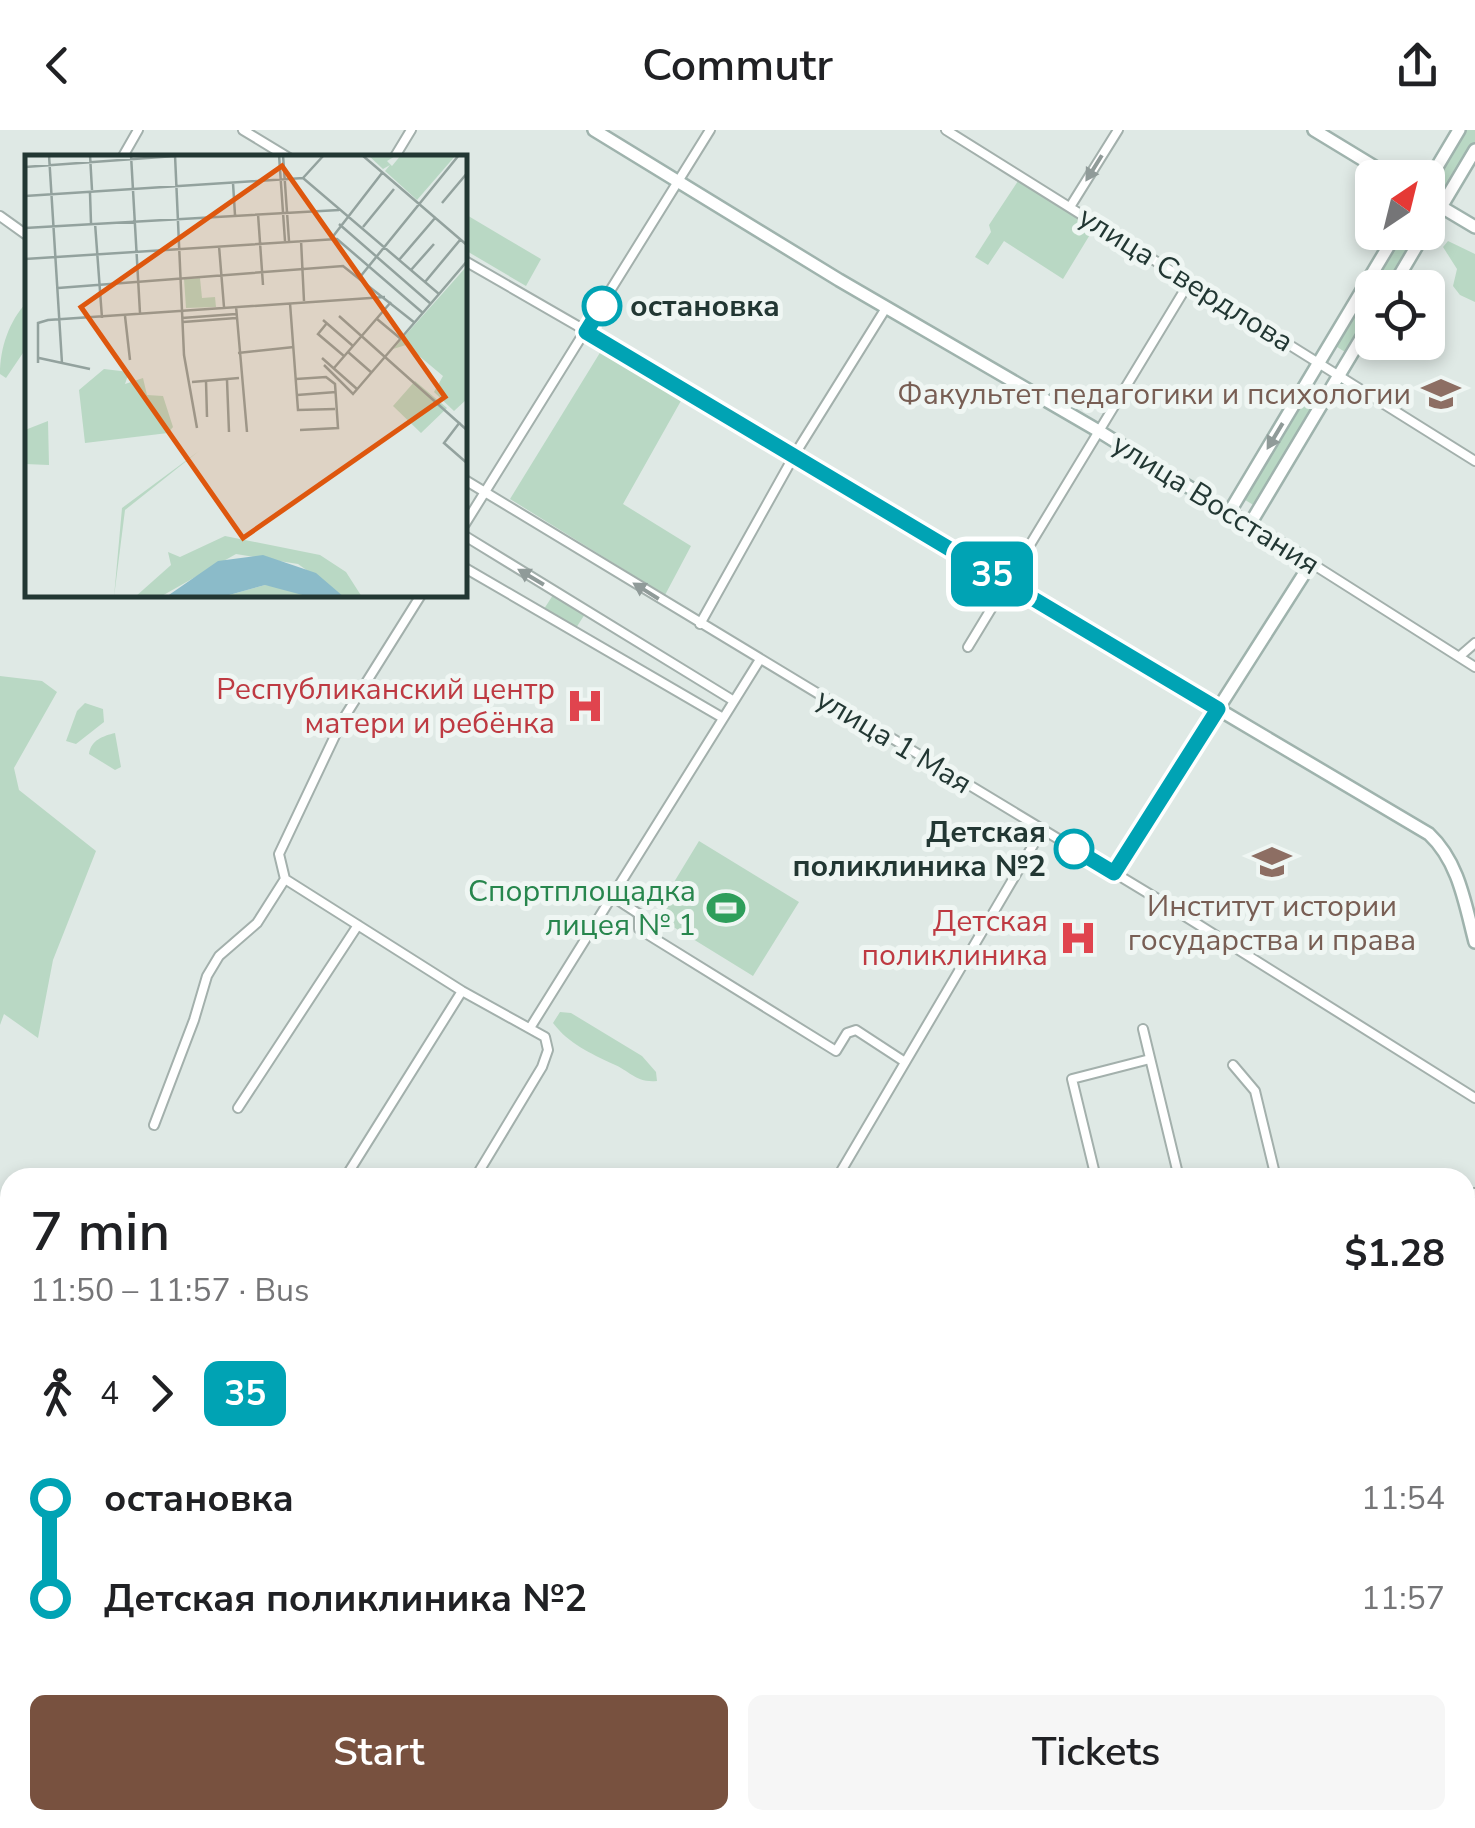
<!DOCTYPE html>
<html lang="en">
<head>
<meta charset="utf-8">
<style>
	:root { --surface:#fff; --page:#f6f6f6; --text:#202124; --muted:#757577; --accent:#78513f }
	body { margin:0; font-family:"Nunito Sans",sans-serif; background:var(--page); color:var(--text); height:100vh; display:flex; flex-direction:column; font-size:38px; white-space:nowrap }
	* { box-sizing:border-box; margin:0 }
	p { font-size:32px; color:var(--muted) }
	.icon { flex:none; width:55px; height:55px; fill:none; stroke:currentColor; stroke-width:2; stroke-linecap:round; stroke-linejoin:round }
	.map { position:relative; flex:1; overflow:hidden }
	.panel { position:absolute; left:0px; top:1038px; width:1475px; height:662px; display:flex; flex-direction:column; background:var(--surface); border-radius:30px 30px 0 0; box-shadow:0 5px 15px #0003 }
	.panel>* { flex:none }
	.badge { padding:0 20px; border-radius:15px; font-size:35px; line-height:65px }
	.needle { width:65px; rotate:35deg }
	.buttons { position:absolute; left:1355px; top:30px; display:grid; gap:20px }
	.buttons a { display:grid; place-items:center; width:90px; height:90px; border-radius:15px; background:var(--surface); box-shadow:0 5px 15px #0003; font-size:50px }
	.map>.badge { position:absolute; translate:-50% -50%; box-shadow:0 0 0 5px #fff }
	.legs { display:flex; align-items:center; gap:15px; height:110px; padding:0 30px; font-size:32px }
	.legs p { margin-inline-start:auto }
	.head { display:flex; align-items:center; justify-content:space-between; height:170px; padding:0 30px }
	h1 { font-size:55px; font-weight:600; line-height:75px }
	.primary-button { display:flex; gap:20px; margin-top:auto; padding:20px 30px }
	.primary-button a { flex:1; height:115px; border-radius:15px; background:var(--accent); color:#fff; font-size:40px; font-weight:600; line-height:115px; text-align:center }
	.primary-button a+a { background:var(--page); color:var(--text) }
	ul { padding:0 30px; list-style:none }
	li { display:flex; align-items:center; gap:35px; height:100px; font-size:38px }
	li i { display:grid; place-items:center; width:15px; height:100%; margin:0 12px; background:currentColor }
	li i::after { content:''; width:25px; height:25px; margin:-12px; border:8px solid; border-radius:50%; background:var(--surface) }
	li p { margin-inline-start:auto }
	li:first-child i { background:linear-gradient(#0000 50%,currentColor 0) }
	li:last-child i { background:linear-gradient(currentColor 50%,#0000 0) }
	header { display:flex; justify-content:space-between; align-items:center; height:130px; padding:0 30px; background:var(--surface); font-size:45px; font-weight:600 }
	.map>svg:first-child { display:block }
</style>
</head>
<body>
<header><svg class="icon" aria-label="back" viewBox="0 0 24 24"><path d="M15 5l-7 7 7 7"/></svg>Commutr<svg class="icon" aria-label="share" viewBox="0 0 24 24"><path d="M12 15V3M7 8l5-5 5 5M5 13v7h14v-7"/></svg></header>
<div class="map">
<svg width="1475" height="1698" viewBox="0 0 1475 1698">
	<rect width="100%" height="100%" fill="#dfe9e5"/>
	<!-- green -->
	<path fill="#b9d8c4" d="M 1462,0 L 1475,0 L 1475,14 L 1449,57 L 1434,48 Z
		M 1018,51 L 1094,98 L 1063,149 L 1004,111 L 988,135 L 975,127 L 991,102 L 989,95 Z
		M 465,84 L 541,129 L 526,156 L 465,120 Z
		M 1402,103 L 1418,103 L 1384,157 L 1372,158 L 1372,177 L 1345,222 L 1334,215 Z
		M 1448,111 L 1475,124 L 1475,172 L 1460,165 L 1453,156 L 1457,139 L 1443,117 Z
		M 27,172 L 27,217 L 6,248 L 0,244 C 0,218 9,191 27,172 Z
		M 601,221 L 682,269 L 623,374 L 691,416 L 665,465 L 510,369 Z
		M 1312,253 L 1325,261 L 1255,376 L 1242,368 Z
		M 553,465 L 585,484 L 576,498 L 544,479 Z
		M 0,546 L 42,551 L 57,562 L 14,638 L 19,660 L 96,721 L 53,830 L 38,908 L 4,884 L 0,895 Z
		M 85,573 L 103,579 L 104,592 L 76,614 L 66,611 L 77,581 Z
		M 115,603 L 121,637 L 115,640 L 89,624 C 91,610 103,606 115,603 Z
		M 699,711 L 799,772 L 753,846 L 654,785 Z
		M 560,882 L 571,883 L 642,926 L 656,942 L 657,951 C 636,953 630,941 613,934 C 590,923 569,914 553,893 Z
		M 1475,1267 L 1475,1344 L 1465,1308 L 1465,1269 Z
		M 1475,1621 L 1475,1698 L 1451,1698 L 1450,1690 L 1465,1690 L 1465,1626 Z
		M 1214,1690 L 1432,1690 L 1434,1698 L 1216,1698 Z"/>
	<g fill="none" stroke-linecap="round" stroke-linejoin="round">
		<!-- street casing -->
		<g stroke="#a3b0ac" stroke-width="12">
			<path id="street" d="M 243,0 L 289,28
				M 946,0 L 1475,331
				M 122,28 L 138,0
				M 394,28 L 411,0
				M 1070,77 L 1118,0
				M 0,86 L 28,106
				M 465,131 L 687,259 L 1218,579 L 1114,743
				M 465,350 L 1156,768 L 1475,968
				M 465,394 L 710,0
				M 465,406 L 734,571
				M 1311,433 L 1475,537
				M 465,438 L 723,588
				M 700,494 L 795,324 L 886,178
				M 968,517 L 1190,151
				M 1460,526 L 1475,513
				M 285,749 L 462,861 L 545,907 L 548,920 L 542,937 L 475,1048
				M 613,767 L 639,784 L 639,799 L 836,921 L 847,903 L 856,900 L 905,932
				M 530,898 L 759,531
				M 1143,899 L 1179,1048
				M 1233,935 L 1255,961 L 1276,1048
				M 238,978 L 358,795
				M 154,995 L 194,890 L 207,846 L 219,826 L 257,793 L 285,749 L 279,724 L 342,591 L 421,465
				M 345,1048 L 462,861
				M 837,1048 L 1042,700
				M 1096,1048 L 1072,949 L 1150,929
				M 1465,1065 L 1475,1063
				M 1465,1258 L 1475,1256
				M 1432,1690 L 1434,1698"/>
		</g>
		<!-- secondary casing -->
		<g stroke="#9fb3ad" stroke-width="16">
			<path id="secondary" d="M 594,0 L 839,150 L 1097,300 L 1311,433 L 1218,579 L 1429,704 C 1459,732 1465,774 1475,812
				M 1314,0 L 1393,48
				M 1428,52 L 1459,0
				M 1428,69 L 1475,97
				M 1428,99 L 1475,20
				M 1392,158 L 1425,102
				M 1230,381 L 1397,102
				M 1250,394 L 1372,190"/>
		</g>
		<!-- street -->
		<use href="#street" stroke="#fff" stroke-width="8"/>
		<!-- secondary -->
		<use href="#secondary" stroke="#fff" stroke-width="11"/>
	</g>
	<!-- one-way arrows -->
	<defs><path id="oneway-solid" d="M-6-.8H1V-3.2L6.5 0L1 3.2V.8H-6Z" transform="scale(2.5)"/></defs>
	<g fill="#909b99">
		<use href="#oneway-solid" transform="translate(1094 38) rotate(122)"/>
		<use href="#oneway-solid" transform="translate(1275 306) rotate(121)"/>
		<use href="#oneway-solid" transform="translate(531 447) rotate(-149)"/>
		<use href="#oneway-solid" transform="translate(646 461) rotate(-148)"/>
	</g>
	<g fill="none" stroke-linecap="round" stroke-linejoin="round">
		<!-- line-1 casing -->
		<g stroke="#fff" stroke-width="22">
			<path id="line-1" d="M 602,176 L 586,202 L 1218,579 L 1114,743 L 1074,719"/>
		</g>
		<!-- line-1 -->
		<use href="#line-1" stroke="#00a3b4" stroke-width="15"/>
	</g>
	<!-- icons -->
	<defs>
		<g id="university-bare" transform="scale(3)"><path d="M0-5L7-2L0 1L-7-2ZM-4 1L0 2.5L4 1V4Q0 6-4 4Z" fill="#8d6e63" stroke="#eff6f3" stroke-width="2.5" paint-order="stroke"/></g>
		<g id="hospital-bare" transform="scale(3)"><path d="M-5-5h3v3.5h4V-5h3V5h-3V1.5h-4V5h-3Z" fill="#e0444e" stroke="#eff6f3" stroke-width="2.5" paint-order="stroke"/></g>
		<g id="stadium-bare" transform="scale(3)"><path d="M0-5a6.5 5 0 1 0 0 10a6.5 5 0 1 0 0-10ZM-3.5-1.8h7v3.6h-7Z" fill="#2e9e5b" stroke="#eff6f3" stroke-width="2.5" paint-order="stroke"/></g>
	</defs>
	<g fill-rule="evenodd">
		<use href="#university-bare" x="1441" y="264"/>
		<use href="#hospital-bare" x="585" y="576"/>
		<use href="#university-bare" x="1272" y="732"/>
		<use href="#stadium-bare" x="726" y="778"/>
		<use href="#hospital-bare" x="1078" y="808"/>
	</g>
	<!-- markers -->
	<g fill="#fff" stroke="#00a3b4" stroke-width="5">
		<circle cx="602" cy="176" r="18"/>
		<circle cx="1074" cy="719" r="18"/>
	</g>
	<g text-anchor="middle" stroke-width="10" stroke-linejoin="round" paint-order="stroke">
		<!-- street labels -->
		<g font-size="30" fill="#223733" stroke="#eff6f3">
			<text transform="translate(1186 149) rotate(32)" y="10">улица Свердлова</text>
			<text transform="translate(1216 374) rotate(32)" y="10">улица Восстания</text>
			<text transform="translate(894 611) rotate(31)" y="10">улица 1 Мая</text>
		</g>
		<!-- stop labels -->
		<g font-size="30" font-weight="bold" fill="#223733" stroke="#eff6f3" text-anchor="start">
			<text x="630" y="186">остановка</text>
			<text x="1046" y="712" text-anchor="end">Детская<tspan x="1046" dy="34">поликлиника №2</tspan></text>
		</g>
		<!-- education labels -->
		<g font-size="30" fill="#785e54" stroke="#eff6f3" text-anchor="end">
			<text x="1411" y="274">Факультет педагогики и психологии</text>
			<text x="1272" y="786" text-anchor="middle">Институт истории<tspan x="1272" dy="34">государства и права</tspan></text>
		</g>
		<!-- health labels -->
		<g font-size="30" fill="#be3a42" stroke="#eff6f3" text-anchor="end">
			<text x="555" y="569">Республиканский центр<tspan x="555" dy="34">матери и ребёнка</tspan></text>
			<text x="1048" y="801">Детская<tspan x="1048" dy="34">поликлиника</tspan></text>
		</g>
		<!-- leisure labels -->
		<g font-size="30" fill="#27864d" stroke="#eff6f3" text-anchor="end">
			<text x="696" y="771">Спортплощадка<tspan x="696" dy="34">лицея № 1</tspan></text>
		</g>
	</g>
	<!-- overview -->
	<g transform="translate(25 25)">
		<rect width="442" height="442" fill="#dfe9e5"/>
		<path d="M 343,0 L 372,0 L 362,6 L 367,11 L 376,0 L 431,0 L 392,45 L 360,16 L 365,10 L 358,14 ZM 442,111 L 442,244 L 429,256 L 409,237 L 418,221 L 381,190 L 368,194 ZM 175,123 L 177,143 L 190,142 L 191,152 L 161,153 L 159,124 ZM 79,214 L 104,217 L 100,229 L 118,223 L 122,240 L 138,241 L 148,272 L 143,278 L 60,288 L 54,235 ZM 390,226 L 422,253 L 396,278 L 368,251 ZM 23,266 L 24,310 L 0,309 L 0,275 ZM 174,296 L 100,355 L 89,442 L 97,353 ZM 200,381 L 295,400 L 321,417 L 337,442 L 319,442 L 273,409 L 211,399 L 135,442 L 110,442 L 146,410 L 143,397 L 155,402 ZM 240,430 L 268,433 L 285,442 L 197,442 Z" fill="#b9d8c4"/>
		<path d="M 238,400 L 291,418 L 319,442 L 285,442 L 240,430 L 197,442 L 141,442 L 193,406 Z" fill="#8bbbc9"/>
		<path fill="none" stroke="#93a29e" stroke-width="2.5" d="M 24,0 L 37,208M 65,0 L 67,35M 106,0 L 115,158M 150,0 L 159,200 L 172,273M 254,0 L 260,86M 258,0 L 264,86M 337,0 L 443,91M 0,12 L 150,1M 278,23 L 299,0M 208,28 L 210,60M 65,38 L 66,68M 0,41 L 278,23 L 414,139 L 443,105M 417,48 L 443,17M 233,59 L 238,130M 70,68 L 77,163M 314,69 L 406,149M 338,72 L 369,34M 0,73 L 314,55M 306,84 L 357,18M 276,85 L 279,146M 194,91 L 199,152M 0,104 L 312,84 L 398,158M 374,105 L 410,63M 386,115 L 409,89M 335,122 L 434,0M 400,127 L 435,85M 33,133 L 318,111 L 390,168M 265,148 L 273,255 L 310,254M 211,151 L 222,277M 100,161 L 105,205M 314,161 L 443,276M 157,163 L 211,159M 352,164 L 376,184M 298,165 L 328,191M 158,167 L 211,163M 302,168 L 293,179 L 319,201M 323,197 L 347,218M 213,198 L 269,192M 14,203 L 65,214M 297,203 L 332,234M 13,208 L 13,168 L 23,165 L 360,142M 299,210 L 328,239 L 414,139M 309,213 L 366,147M 271,224 L 301,222 L 310,229 L 313,273 L 275,275M 202,225 L 204,277M 181,226 L 182,262M 167,227 L 214,223M 272,240 L 311,237M 435,267 L 419,288 L 443,309"/>
		<path fill="#de570e" fill-opacity="0.15" stroke="#de570e" stroke-width="5" d="M 257,11 L 420,242 L 218,383 L 56,152 Z"/>
		<rect width="442" height="442" fill="none" stroke="#223733" stroke-width="5"/>
	</g>
</svg>
<div class="buttons">
<a><svg class="needle" viewBox="-14 -14 28 28"><path d="M0-13l5 13h-10z" fill="#e53935"/><path d="M0 13l5-13h-10z" fill="#757577"/></svg></a>
<a><svg class="icon" aria-label="locate" viewBox="0 0 24 24"><circle cx="12" cy="12" r="6"/><path d="M12 2v4M12 18v4M2 12h4M18 12h4"/></svg></a>
</div>
<b class="badge" style="left:992px;top:444px;background:#00a3b4;color:#fff">35</b>
<section class="panel">
<div class="head"><div><h1>7 min</h1><p>11:50 – 11:57 · Bus</p></div><b>$1.28</b></div>
<div class="legs"><svg class="icon" aria-label="walk" viewBox="0 0 24 24"><circle cx="13" cy="4" r="2"/><path d="M13 8l-2 6 4 7M11 14l-3 7M7 12l3-4h3l4 4"/></svg>4<svg class="icon" aria-label="forward" viewBox="0 0 24 24"><path d="M9 5l7 7-7 7"/></svg><b class="badge" style="background:#00a3b4;color:#fff">35</b></div>
<ul>
<li><i style="color:#00a3b4"></i><b>остановка</b><p>11:54</p></li>
<li><i style="color:#00a3b4"></i><b>Детская поликлиника №2</b><p>11:57</p></li>
</ul>
<div class="primary-button"><a>Start</a><a>Tickets</a></div>
</section>
</div>
</body>
</html>
